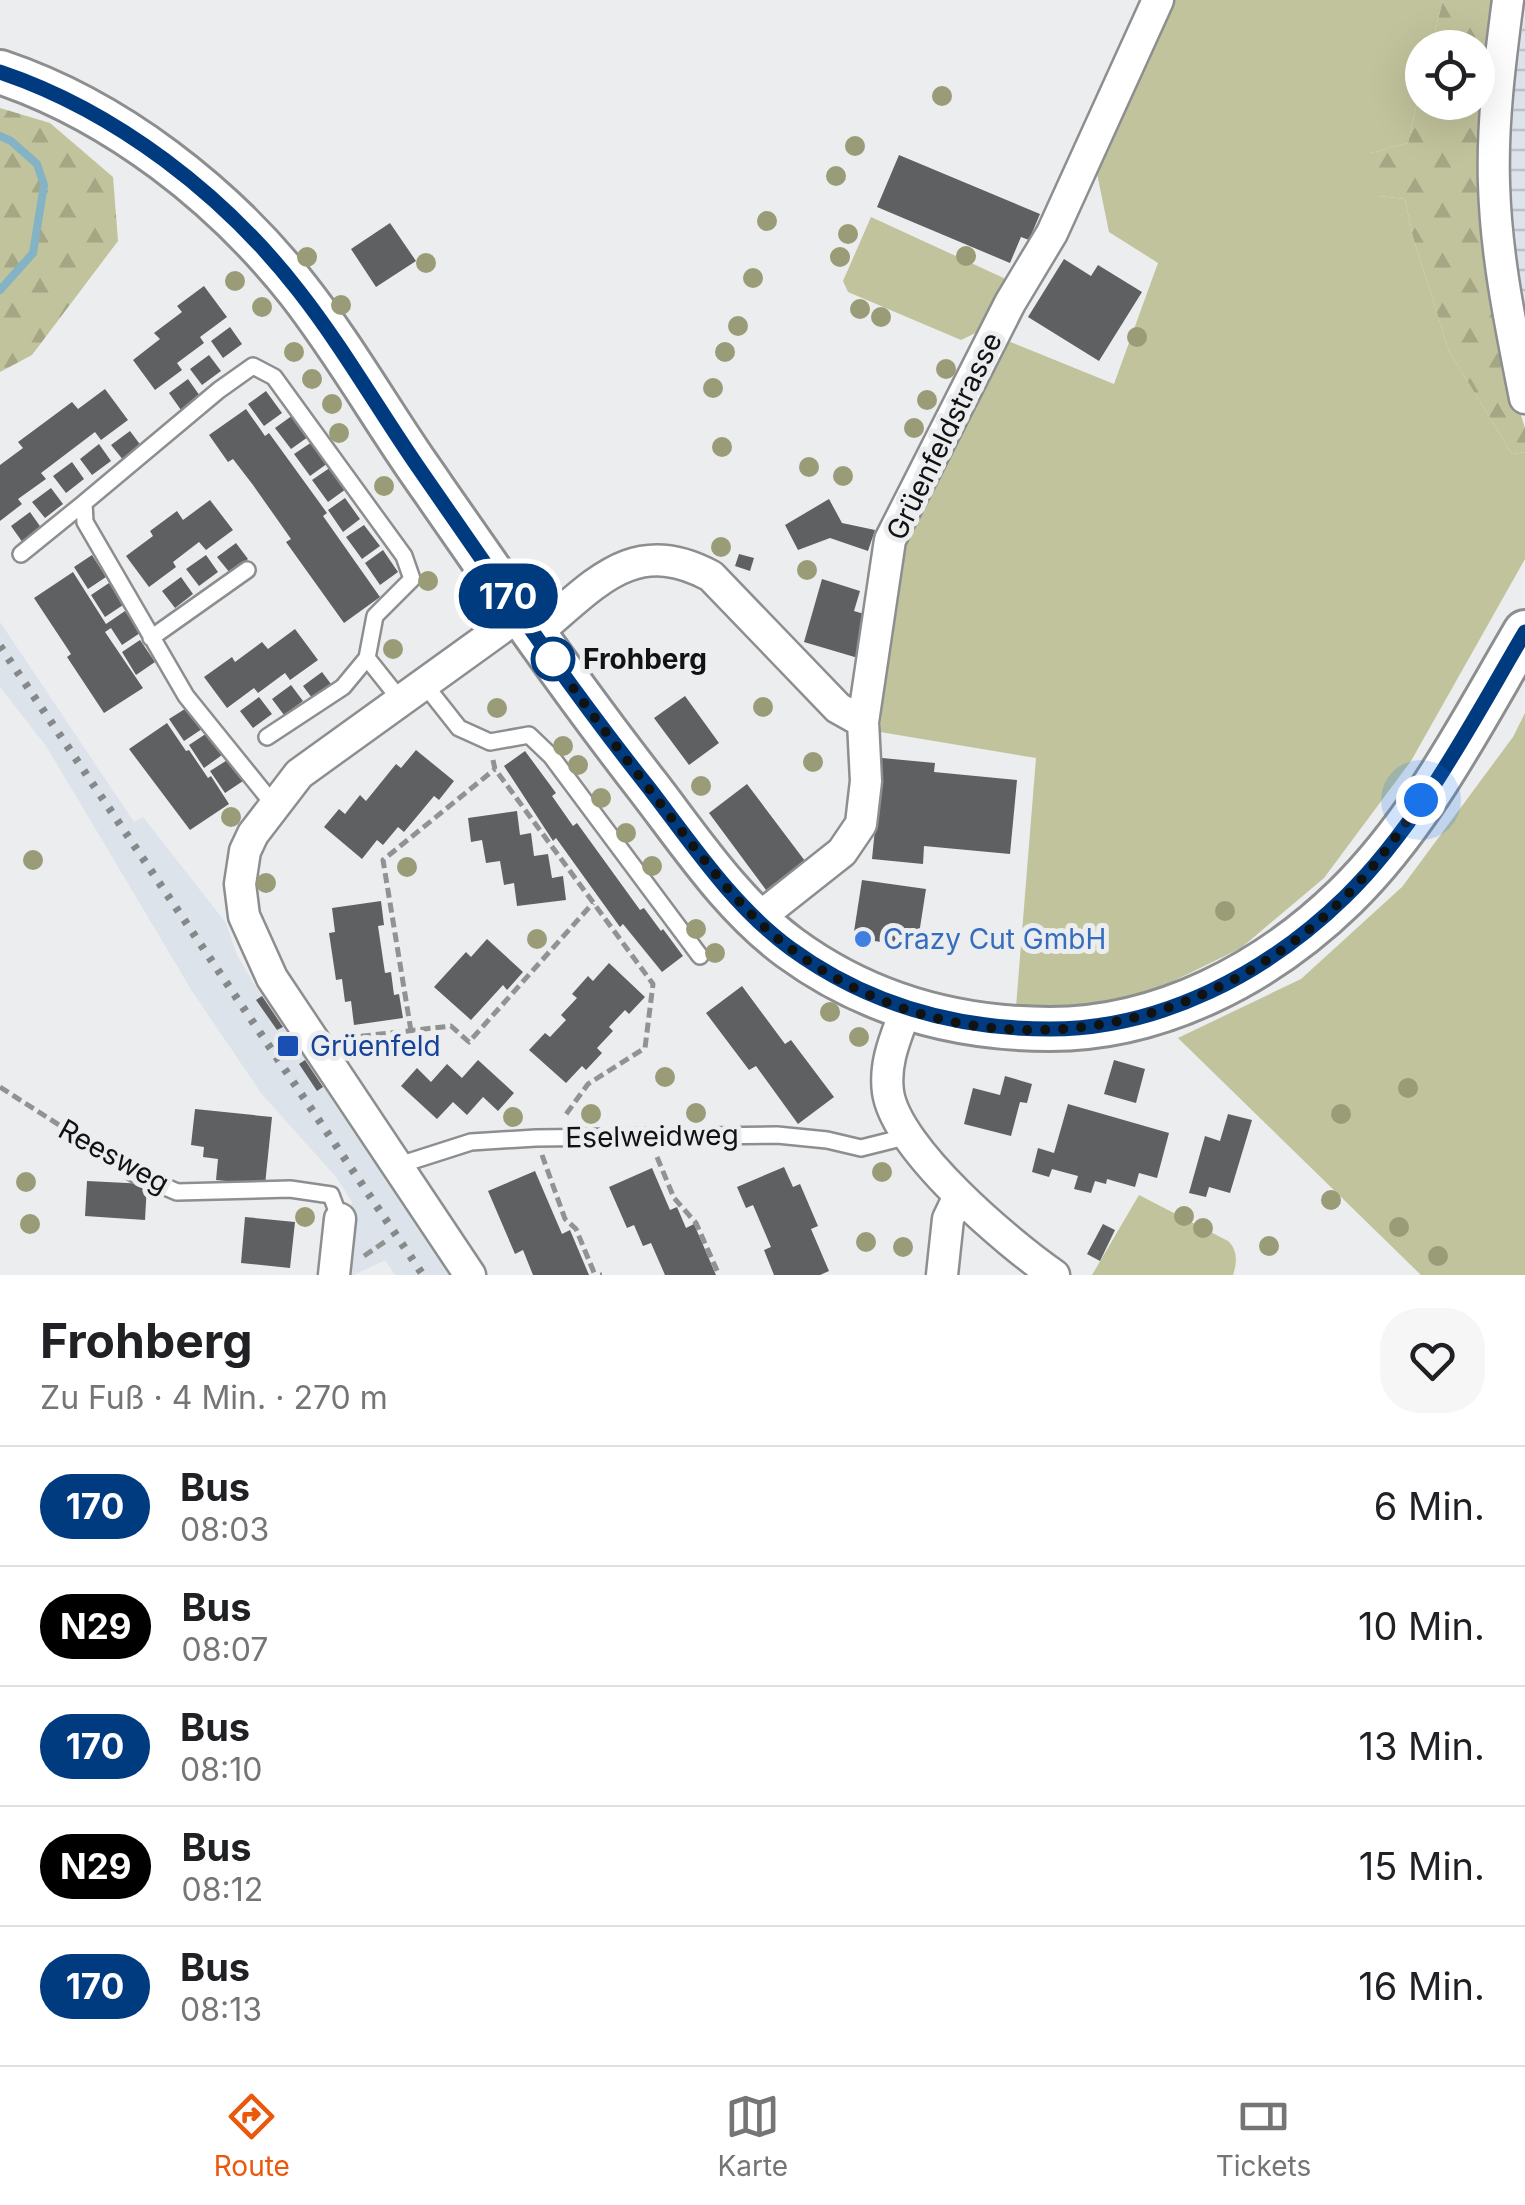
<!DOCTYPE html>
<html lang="de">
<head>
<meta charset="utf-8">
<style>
	:root { --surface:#fff; --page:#f6f6f6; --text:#202124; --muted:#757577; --line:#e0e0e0; --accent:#ea580c }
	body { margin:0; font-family:Inter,sans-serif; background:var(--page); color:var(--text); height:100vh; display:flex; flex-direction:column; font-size:38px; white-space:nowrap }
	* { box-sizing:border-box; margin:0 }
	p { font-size:32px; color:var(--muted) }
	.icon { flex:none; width:55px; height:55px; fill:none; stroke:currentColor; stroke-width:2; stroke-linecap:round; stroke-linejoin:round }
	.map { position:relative; height:1275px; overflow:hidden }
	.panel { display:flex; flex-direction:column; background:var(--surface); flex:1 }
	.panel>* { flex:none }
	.badge { padding:0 20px; border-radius:32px; font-size:35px; line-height:65px }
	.buttons { position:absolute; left:1405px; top:30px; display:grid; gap:20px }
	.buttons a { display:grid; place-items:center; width:90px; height:90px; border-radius:50%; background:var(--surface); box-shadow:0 10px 40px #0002; font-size:50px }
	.you { position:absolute; width:50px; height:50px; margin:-25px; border:8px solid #fff; border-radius:50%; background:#1a73e8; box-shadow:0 0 0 15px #1a73e833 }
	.map>.badge { position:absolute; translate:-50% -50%; box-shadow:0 0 0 5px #fff }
	.round { display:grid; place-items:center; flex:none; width:105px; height:105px; border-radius:40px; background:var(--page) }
	.head { display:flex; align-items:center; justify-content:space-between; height:170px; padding:0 40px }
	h1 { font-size:48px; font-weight:700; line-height:75px }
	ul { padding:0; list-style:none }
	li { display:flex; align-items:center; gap:30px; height:120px; padding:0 40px; border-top:2px solid var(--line) }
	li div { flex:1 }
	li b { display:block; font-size:38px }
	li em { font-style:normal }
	li .badge { min-width:110px; font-weight:700; text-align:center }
	.menu { display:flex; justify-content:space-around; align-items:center; height:140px; border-top:2px solid var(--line); background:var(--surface); font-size:28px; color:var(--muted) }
	.menu a { display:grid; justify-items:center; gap:5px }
	.menu .on { color:var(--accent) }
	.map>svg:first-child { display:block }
</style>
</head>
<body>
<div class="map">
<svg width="1525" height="1275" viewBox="0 0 1525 1275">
	<defs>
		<pattern id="industrial-grid" width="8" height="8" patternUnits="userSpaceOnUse" patternTransform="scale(2.5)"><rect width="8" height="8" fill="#dde3eb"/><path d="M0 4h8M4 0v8" fill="none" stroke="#bdc2c8"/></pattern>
		<pattern id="forest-firs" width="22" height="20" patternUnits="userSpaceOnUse" patternTransform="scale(2.5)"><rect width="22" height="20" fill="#c0c39b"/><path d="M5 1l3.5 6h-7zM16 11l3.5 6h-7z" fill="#a4a684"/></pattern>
	</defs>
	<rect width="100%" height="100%" fill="#ecedef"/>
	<!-- industrial -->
	<path fill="url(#industrial-grid)" d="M 1525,9 L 1525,350 L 1508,200 L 1515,83 Z"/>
	<!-- built -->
	<path fill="#dde3eb" d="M 0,622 L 134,822 L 143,817 L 226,923 L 237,955 L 254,984 L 450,1275 L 395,1275 L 385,1260 L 354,1275 L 339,1275 L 344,1221 L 352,1202 L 336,1177 L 261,1093 L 192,991 L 46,746 L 0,687 Z"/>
	<!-- green -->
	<path fill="#c0c39b" d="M 1163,0 L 1443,0 L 1431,47 L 1422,48 L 1422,81 L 1408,143 L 1371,153 L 1379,196 L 1405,199 L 1413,237 L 1449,351 L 1512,454 L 1525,452 L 1525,559 L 1411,761 L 1324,878 L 1241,948 L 1143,996 L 1075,1009 L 1016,1007 L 1036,758 L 880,732 L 895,566 L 1003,339 L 1114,384 L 1158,263 L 1109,232 L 1094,159 Z
		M 871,217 L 1008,280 L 988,327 L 961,340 L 848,292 L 843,281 Z
		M 1525,713 L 1525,1275 L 1421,1275 L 1178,1038 L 1301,979 L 1402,887 L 1513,737 Z
		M 1139,1195 L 1228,1241 C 1238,1250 1237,1263 1233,1275 L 1092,1275 Z"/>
	<!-- forest -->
	<path fill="url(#forest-firs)" d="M 1443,0 L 1500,0 L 1483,198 L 1496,337 L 1525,428 L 1525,452 L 1512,454 L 1449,351 L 1413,237 L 1405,199 L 1379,196 L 1363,179 L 1371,153 L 1408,143 L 1422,81 L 1422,102 L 1478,102 L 1478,48 L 1431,47 Z
		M 0,108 L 50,123 L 113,177 L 118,241 L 32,355 L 0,372 Z"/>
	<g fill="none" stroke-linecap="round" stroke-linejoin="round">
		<!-- stream -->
		<path stroke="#83b3c4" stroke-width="8" d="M 0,136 L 11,141 L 37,164 L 44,185 L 33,253 L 0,290"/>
	</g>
	<!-- building -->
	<path fill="#5f6062" d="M 899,155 L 1040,214 L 1029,240 L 1021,237 L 1010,263 L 877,207 Z
		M 390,223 L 416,261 L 376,287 L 351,249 Z
		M 1064,259 L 1091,276 L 1098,265 L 1142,292 L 1099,361 L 1028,317 Z
		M 204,286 L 227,317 L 200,337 L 204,343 L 177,363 L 182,370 L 155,390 L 133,360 L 160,339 L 154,333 L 182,312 L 177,306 Z
		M 230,327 L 242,344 L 223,358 L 211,341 Z
		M 209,355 L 221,371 L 202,385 L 190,369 Z
		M 188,379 L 200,396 L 181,410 L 169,393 Z
		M 105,389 L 128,420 L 101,440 L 95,432 L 41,473 L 46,479 L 18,499 L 22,504 L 0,521 L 0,465 L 23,448 L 18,442 L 72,402 L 78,409 Z
		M 266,391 L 282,413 L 264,426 L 248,404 Z
		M 246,409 L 265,436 L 269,433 L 327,513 L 323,516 L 380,597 L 344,623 L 286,542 L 291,539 L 253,485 L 233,459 L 228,462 L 209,435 Z
		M 293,415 L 308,437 L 291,449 L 275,428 Z
		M 130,431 L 142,447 L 124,461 L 111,445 Z
		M 312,442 L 328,463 L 310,476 L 294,454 Z
		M 99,444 L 111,461 L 92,475 L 80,459 Z
		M 72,462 L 84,479 L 66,493 L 53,476 Z
		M 331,467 L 346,489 L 328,502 L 312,480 Z
		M 51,488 L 63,504 L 45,518 L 32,502 Z
		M 345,498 L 360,519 L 343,532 L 328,510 Z
		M 829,499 L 842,523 L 875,530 L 868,551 L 830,538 L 798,550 L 785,525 Z
		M 210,500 L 233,530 L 206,550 L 199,542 L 173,562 L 176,567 L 149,587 L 126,556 L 153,536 L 150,531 L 177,511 L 183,520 Z
		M 30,512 L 42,529 L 23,543 L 11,526 Z
		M 364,525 L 380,546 L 362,559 L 346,537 Z
		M 236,543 L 248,559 L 230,573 L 217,557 Z
		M 383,550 L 398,572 L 380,585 L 365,563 Z
		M 739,554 L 754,558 L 750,571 L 735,566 Z
		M 92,555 L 106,577 L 88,589 L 74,567 Z
		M 206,555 L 218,572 L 199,586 L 186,569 Z
		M 73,572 L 106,624 L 125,611 L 140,633 L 122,645 L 111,628 L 105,632 L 143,688 L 104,713 L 67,657 L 71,654 L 34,598 Z
		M 181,577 L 193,594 L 175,608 L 162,591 Z
		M 822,579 L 860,591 L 854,611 L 871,616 L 858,658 L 804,642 Z
		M 109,583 L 123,605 L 105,617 L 91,595 Z
		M 295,629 L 318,660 L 290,680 L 285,673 L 258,693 L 254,688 L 227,708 L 204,677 L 232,657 L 235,662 L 262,642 L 268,649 Z
		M 140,640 L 155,662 L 136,675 L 122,652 Z
		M 322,672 L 334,688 L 315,702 L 303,686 Z
		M 291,685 L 303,701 L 284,715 L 272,699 Z
		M 685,696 L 719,743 L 689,765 L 654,718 Z
		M 259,697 L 272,714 L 253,728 L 240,711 Z
		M 188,707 L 202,729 L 184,741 L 169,719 Z
		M 167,723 L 186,751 L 189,750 L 208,778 L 211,776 L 229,804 L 190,830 L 129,749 Z
		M 207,733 L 222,755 L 204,768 L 189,745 Z
		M 416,750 L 454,781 L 439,800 L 434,796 L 404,832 L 398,827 L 383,845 L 377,840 L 362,859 L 324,827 L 339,809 L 345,814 L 360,795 L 366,801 L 396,764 L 401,768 Z
		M 525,751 L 556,793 L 552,796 L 573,826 L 577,823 L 640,910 L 644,908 L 661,931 L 663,929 L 683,956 L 662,972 L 623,924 L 620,927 L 556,838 L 553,841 L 504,766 Z
		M 882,758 L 935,763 L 934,772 L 1017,780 L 1010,854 L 924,846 L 923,864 L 872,859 Z
		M 229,759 L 243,781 L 225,793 L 210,771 Z
		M 747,784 L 805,861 L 766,890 L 709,813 Z
		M 517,811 L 520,835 L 531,833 L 534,856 L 548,854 L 552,878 L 563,876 L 566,900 L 517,906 L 514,883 L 504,885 L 500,861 L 486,863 L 482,840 L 471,842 L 468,818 Z
		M 862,880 L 926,889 L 917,947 L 853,938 Z
		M 381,901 L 384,925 L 378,926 L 385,973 L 391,972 L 394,995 L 399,994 L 403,1018 L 354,1025 L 351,1001 L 345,1002 L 342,979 L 336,980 L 329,933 L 335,932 L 332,908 Z
		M 487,939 L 523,972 L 507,990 L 503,985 L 471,1020 L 434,987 L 466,952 L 471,957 Z
		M 609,963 L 645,997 L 629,1014 L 625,1010 L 609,1027 L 613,1031 L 597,1048 L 602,1053 L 586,1070 L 582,1066 L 566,1083 L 529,1050 L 545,1033 L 550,1037 L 566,1020 L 561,1015 L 577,998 L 572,994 L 588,976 L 593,981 Z
		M 742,986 L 785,1044 L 791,1040 L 834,1097 L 798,1124 L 756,1066 L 749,1070 L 706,1013 Z
		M 262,996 L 283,1027 L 277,1030 L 256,1000 Z
		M 305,1060 L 323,1087 L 317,1091 L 299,1064 Z
		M 478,1060 L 514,1093 L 498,1111 L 483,1097 L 467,1115 L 453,1102 L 437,1119 L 401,1086 L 417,1068 L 431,1082 L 447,1064 L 462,1078 Z
		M 1114,1060 L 1145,1069 L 1136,1103 L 1104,1094 Z
		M 1005,1076 L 1032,1084 L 1027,1103 L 1020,1102 L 1011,1136 L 964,1124 L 973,1088 L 1000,1095 Z
		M 1068,1104 L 1169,1133 L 1157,1178 L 1139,1173 L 1135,1187 L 1107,1179 L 1106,1184 L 1095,1181 L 1091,1193 L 1074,1189 L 1078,1176 L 1052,1169 L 1049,1177 L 1032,1172 L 1038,1148 L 1054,1153 Z
		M 195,1109 L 272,1117 L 265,1185 L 216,1180 L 218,1159 L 203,1157 L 204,1147 L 191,1145 Z
		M 1228,1114 L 1252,1120 L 1230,1193 L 1209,1187 L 1206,1197 L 1189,1193 L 1205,1136 L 1220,1141 Z
		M 784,1167 L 793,1187 L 800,1184 L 818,1226 L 811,1229 L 829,1271 L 820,1275 L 774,1275 L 764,1250 L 771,1247 L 753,1205 L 746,1208 L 737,1187 Z
		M 652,1168 L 670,1210 L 677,1207 L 686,1228 L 694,1224 L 716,1275 L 665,1275 L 651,1243 L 643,1246 L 634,1225 L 627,1228 L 609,1187 Z
		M 535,1171 L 562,1234 L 570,1230 L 589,1275 L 533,1275 L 523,1250 L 515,1254 L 488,1191 Z
		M 87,1181 L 147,1184 L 145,1220 L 85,1216 Z
		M 245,1217 L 295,1222 L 290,1268 L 241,1263 Z
		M 1103,1224 L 1115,1230 L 1100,1261 L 1087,1254 Z"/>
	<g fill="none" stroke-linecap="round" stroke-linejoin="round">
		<!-- service casing -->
		<g stroke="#8d8e90" stroke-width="20">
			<path id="service" d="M 21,554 L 84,503
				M 151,638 L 247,570
				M 425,685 L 459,728 L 490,742 L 529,735 L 551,756 L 700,956
				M 267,737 L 343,687 L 367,658
				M 274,805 L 186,696 L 85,522 L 84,503 L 219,390 L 253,366 L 274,377 L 404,556 L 412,579 L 375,616 L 367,658 L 402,702
				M 396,1166 L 471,1142 L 536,1138 L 777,1135 L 827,1140 L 861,1148 L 909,1136
				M 133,1173 L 177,1192 L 290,1189 L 331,1195 L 340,1219"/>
		</g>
		<!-- minor casing -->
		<g stroke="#8d8e90" stroke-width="35">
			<path id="minor" d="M 1508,0 C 1500,61 1492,123 1494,184 C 1496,257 1511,327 1525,398
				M 535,634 C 593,587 632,533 711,576 L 838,708 L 863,722
				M 756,920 L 842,852 L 861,824 L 866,781 L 863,722 L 890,540 L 1010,303 L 1052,233 L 1158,0
				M 906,1009 C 896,1037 884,1062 888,1092 C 896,1149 1008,1243 1054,1275
				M 334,1275 L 340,1219
				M 470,1275 L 272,978 L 244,916 L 240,884 L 245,851 L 253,834 L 299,774 L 521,614
				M 942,1275 L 948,1219 L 959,1196"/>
		</g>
		<!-- secondary casing -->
		<g stroke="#8d8e90" stroke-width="48">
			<path id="secondary" d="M 0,72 C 116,111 223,195 298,290 C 342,346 378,409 418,467 C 493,575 568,684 649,788 C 692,844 733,906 790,948 C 868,1005 955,1029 1050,1029 C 1161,1029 1267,973 1345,897 C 1421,823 1472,722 1525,632"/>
		</g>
		<!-- path -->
		<path stroke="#919293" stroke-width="5" stroke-dasharray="10 5" stroke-linecap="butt" d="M 493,760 L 495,769 L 653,984 L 645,1048 L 588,1084 L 564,1117
			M 411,1031 L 383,860 L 495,769
			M 346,1038 L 451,1026 L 469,1042 L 593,903
			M 0,1087 L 115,1161
			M 542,1155 L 565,1219 L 576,1229 L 595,1275
			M 657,1157 L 674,1198 L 696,1223 L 719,1275
			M 364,1256 L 386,1241
			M 600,1275 L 602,1275"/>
		<!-- service -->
		<use href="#service" stroke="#fff" stroke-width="15"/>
		<!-- minor -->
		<use href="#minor" stroke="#fff" stroke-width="30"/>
		<!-- secondary -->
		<use href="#secondary" stroke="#fff" stroke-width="42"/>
		<!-- rail -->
		<path stroke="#878889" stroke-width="8" stroke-dasharray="5 10" stroke-linecap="butt" d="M 0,646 L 423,1275"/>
	</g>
	<!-- trees -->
	<g fill="#9a9c78">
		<circle cx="942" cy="96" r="10"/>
		<circle cx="855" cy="146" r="10"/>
		<circle cx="836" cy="176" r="10"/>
		<circle cx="767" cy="221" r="10"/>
		<circle cx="848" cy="234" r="10"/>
		<circle cx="966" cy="256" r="10"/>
		<circle cx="307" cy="257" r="10"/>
		<circle cx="840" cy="257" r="10"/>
		<circle cx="426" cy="263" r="10"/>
		<circle cx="753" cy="278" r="10"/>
		<circle cx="235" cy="281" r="10"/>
		<circle cx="341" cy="305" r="10"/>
		<circle cx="262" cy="307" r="10"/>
		<circle cx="860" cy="309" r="10"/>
		<circle cx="881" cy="317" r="10"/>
		<circle cx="738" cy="326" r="10"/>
		<circle cx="1137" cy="337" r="10"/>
		<circle cx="294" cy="352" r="10"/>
		<circle cx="725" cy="352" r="10"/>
		<circle cx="946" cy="369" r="10"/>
		<circle cx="312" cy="379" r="10"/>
		<circle cx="713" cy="388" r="10"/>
		<circle cx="927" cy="400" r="10"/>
		<circle cx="332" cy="404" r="10"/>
		<circle cx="914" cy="428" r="10"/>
		<circle cx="339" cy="433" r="10"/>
		<circle cx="722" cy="447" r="10"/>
		<circle cx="809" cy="467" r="10"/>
		<circle cx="843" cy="476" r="10"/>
		<circle cx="384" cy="486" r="10"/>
		<circle cx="721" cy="547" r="10"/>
		<circle cx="807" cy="570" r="10"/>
		<circle cx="428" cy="581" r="10"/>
		<circle cx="393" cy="649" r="10"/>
		<circle cx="763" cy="707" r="10"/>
		<circle cx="497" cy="708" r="10"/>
		<circle cx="563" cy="746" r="10"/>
		<circle cx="813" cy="762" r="10"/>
		<circle cx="578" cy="765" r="10"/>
		<circle cx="701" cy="786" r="10"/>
		<circle cx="601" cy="798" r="10"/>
		<circle cx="231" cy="817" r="10"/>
		<circle cx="626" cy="833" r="10"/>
		<circle cx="33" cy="860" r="10"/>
		<circle cx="652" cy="866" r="10"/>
		<circle cx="407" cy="867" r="10"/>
		<circle cx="266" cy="883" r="10"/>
		<circle cx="1225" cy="911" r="10"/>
		<circle cx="696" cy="929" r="10"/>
		<circle cx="537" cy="939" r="10"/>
		<circle cx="715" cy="953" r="10"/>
		<circle cx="830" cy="1012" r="10"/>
		<circle cx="859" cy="1037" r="10"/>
		<circle cx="665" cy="1077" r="10"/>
		<circle cx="1408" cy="1088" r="10"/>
		<circle cx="696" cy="1113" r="10"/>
		<circle cx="591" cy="1114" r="10"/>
		<circle cx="1341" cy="1114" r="10"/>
		<circle cx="513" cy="1117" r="10"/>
		<circle cx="882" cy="1172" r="10"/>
		<circle cx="26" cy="1182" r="10"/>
		<circle cx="1331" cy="1200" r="10"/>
		<circle cx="1184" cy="1216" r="10"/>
		<circle cx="305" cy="1217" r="10"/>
		<circle cx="30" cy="1224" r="10"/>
		<circle cx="1399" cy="1227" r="10"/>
		<circle cx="1203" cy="1228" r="10"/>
		<circle cx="866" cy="1242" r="10"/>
		<circle cx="1269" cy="1246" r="10"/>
		<circle cx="903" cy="1247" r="10"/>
		<circle cx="1438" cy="1256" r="10"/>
	</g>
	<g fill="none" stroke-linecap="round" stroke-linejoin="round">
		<!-- line casing -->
		<g stroke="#fff" stroke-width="22">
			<path id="line" d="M 0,72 C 116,111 224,195 298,290 C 342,346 378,409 418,467 C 493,575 567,685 649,788 C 692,844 733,906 790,948 C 868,1005 955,1029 1050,1029 C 1161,1029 1267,973 1345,897 C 1419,825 1473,720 1525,632"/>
		</g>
		<!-- line -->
		<use href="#line" stroke="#003b80" stroke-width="15"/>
		<!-- walk -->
		<path stroke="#111212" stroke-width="10" stroke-dasharray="0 18" d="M 553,659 C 588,711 628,761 666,811 C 703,858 739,909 787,946 C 962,1079 1195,1048 1346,896 C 1375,867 1399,834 1421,800"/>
	</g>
	<!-- markers -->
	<circle fill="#fff" stroke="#003b80" stroke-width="5" cx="553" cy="659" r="20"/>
	<circle fill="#3f7fe0" stroke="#ecedef" stroke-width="4" cx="863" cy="939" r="10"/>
	<rect fill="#1a4fb4" stroke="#ecedef" stroke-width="4" x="276" y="1034" width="24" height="24" rx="5"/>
	<g text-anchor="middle" stroke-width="10" stroke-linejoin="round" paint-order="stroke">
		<!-- street labels -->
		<g font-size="28" fill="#111212" stroke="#ecedef">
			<text transform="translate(944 436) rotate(-64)" y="10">Grüenfeldstrasse</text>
			<text transform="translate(652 1136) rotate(-1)" y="10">Eselweidweg</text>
			<text transform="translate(114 1156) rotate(29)" y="10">Reesweg</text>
		</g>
		<!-- stop labels -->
		<g font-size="28" font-weight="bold" fill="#111212" stroke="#ecedef" text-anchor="start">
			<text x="583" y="669">Frohberg</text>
		</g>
		<!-- shop labels -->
		<g font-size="28" fill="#366cbe" stroke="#ecedef" text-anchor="start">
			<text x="883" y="949">Crazy Cut GmbH</text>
		</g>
		<!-- transit labels -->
		<g font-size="28" fill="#164399" stroke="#ecedef" text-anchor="start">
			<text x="310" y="1056">Grüenfeld</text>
		</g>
	</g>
</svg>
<div class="buttons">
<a><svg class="icon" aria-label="locate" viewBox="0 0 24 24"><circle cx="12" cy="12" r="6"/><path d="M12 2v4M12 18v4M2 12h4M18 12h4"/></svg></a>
</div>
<div class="you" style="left:1421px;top:800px"></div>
<b class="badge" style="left:508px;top:596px;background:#003b80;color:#fff">170</b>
</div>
<section class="panel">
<div class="head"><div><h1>Frohberg</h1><p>Zu Fuß · 4 Min. · 270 m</p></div><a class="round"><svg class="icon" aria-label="heart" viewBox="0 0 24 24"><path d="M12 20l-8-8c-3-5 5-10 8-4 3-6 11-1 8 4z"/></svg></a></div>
<ul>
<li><span class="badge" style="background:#003b80;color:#fff">170</span><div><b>Bus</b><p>08:03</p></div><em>6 Min.</em></li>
<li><span class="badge" style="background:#000;color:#fff">N29</span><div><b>Bus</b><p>08:07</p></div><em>10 Min.</em></li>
<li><span class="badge" style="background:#003b80;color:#fff">170</span><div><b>Bus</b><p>08:10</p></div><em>13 Min.</em></li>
<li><span class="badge" style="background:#000;color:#fff">N29</span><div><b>Bus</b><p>08:12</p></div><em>15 Min.</em></li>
<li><span class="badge" style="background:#003b80;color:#fff">170</span><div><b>Bus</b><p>08:13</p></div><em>16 Min.</em></li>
</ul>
</section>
<nav class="menu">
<a class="on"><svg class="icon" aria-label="directions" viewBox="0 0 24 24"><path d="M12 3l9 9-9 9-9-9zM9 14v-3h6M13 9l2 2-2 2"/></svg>Route</a>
<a><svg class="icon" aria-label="map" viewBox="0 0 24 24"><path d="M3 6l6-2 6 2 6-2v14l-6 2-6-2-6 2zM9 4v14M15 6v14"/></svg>Karte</a>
<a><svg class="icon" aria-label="tickets" viewBox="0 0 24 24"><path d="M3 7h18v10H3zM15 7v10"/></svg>Tickets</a>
</nav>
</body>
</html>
